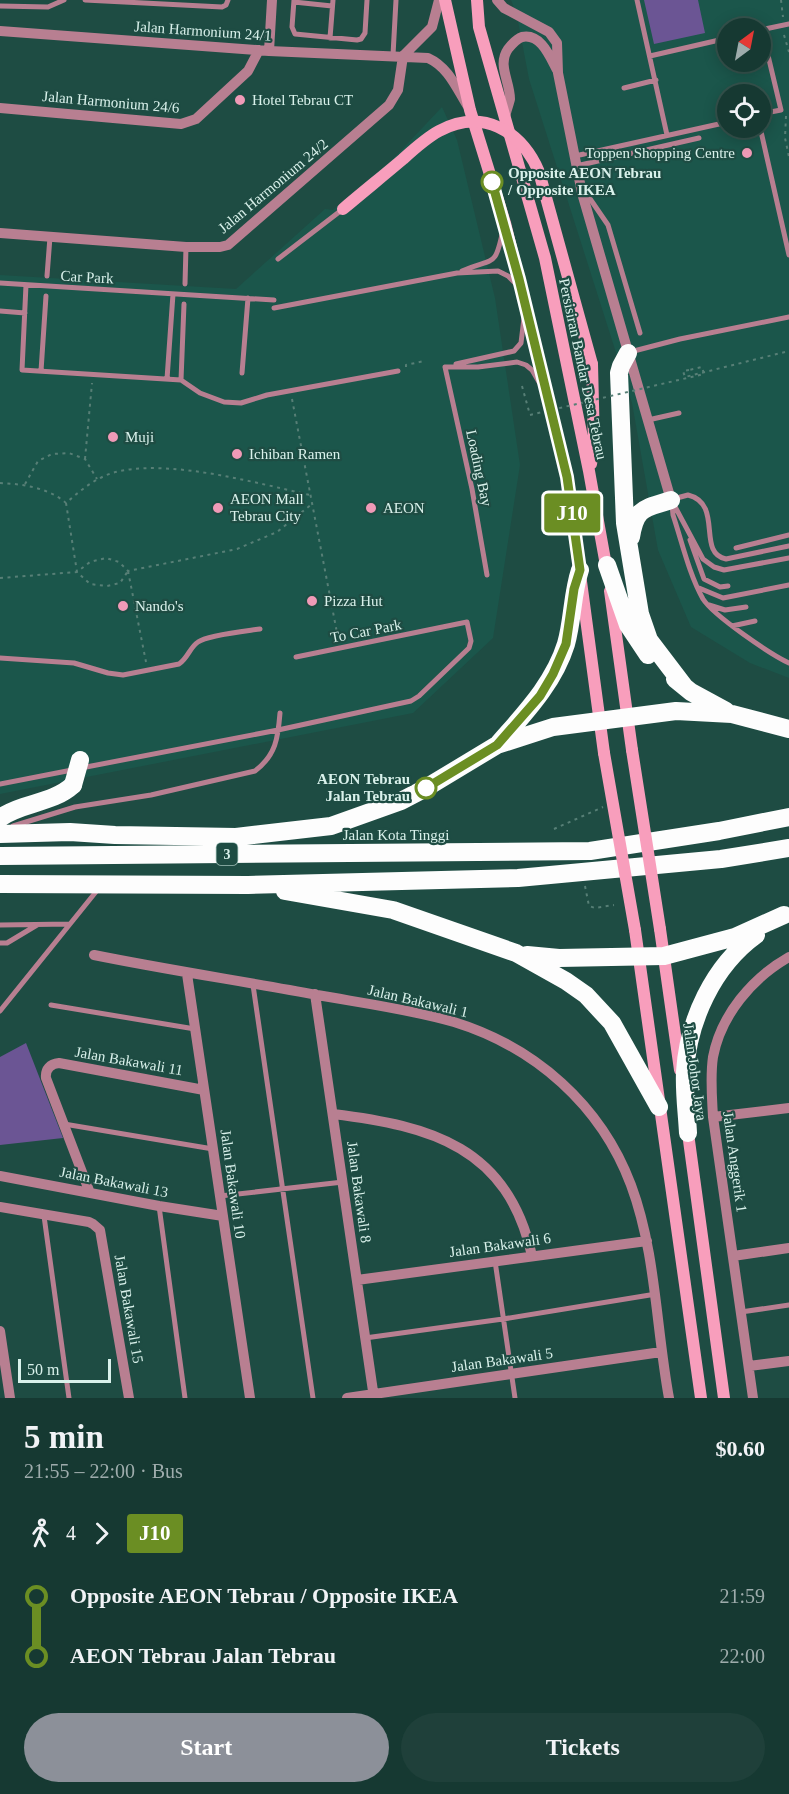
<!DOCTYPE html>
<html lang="en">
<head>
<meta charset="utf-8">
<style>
	:root { --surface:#163932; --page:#1f403a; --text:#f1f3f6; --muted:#9eacac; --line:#35534d; --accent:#8c9099 }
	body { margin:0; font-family:"Times New Roman",serif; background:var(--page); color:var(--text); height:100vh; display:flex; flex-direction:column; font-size:22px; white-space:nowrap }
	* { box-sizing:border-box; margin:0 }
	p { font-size:20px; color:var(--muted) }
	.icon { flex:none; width:33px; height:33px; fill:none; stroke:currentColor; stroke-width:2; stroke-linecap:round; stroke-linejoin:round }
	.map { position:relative; height:1398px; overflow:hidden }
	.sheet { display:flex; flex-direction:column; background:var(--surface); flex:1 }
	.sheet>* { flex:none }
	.badge { padding:0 12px; border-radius:4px; font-size:21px; line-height:39px }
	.needle { width:39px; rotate:32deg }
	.controls { position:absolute; left:717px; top:18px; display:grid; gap:12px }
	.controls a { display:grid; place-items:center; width:54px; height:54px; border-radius:50%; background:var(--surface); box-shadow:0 3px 15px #0003,0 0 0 2px var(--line); font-size:30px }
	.scale { position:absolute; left:18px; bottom:15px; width:93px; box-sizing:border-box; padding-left:6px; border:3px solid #d9f1eb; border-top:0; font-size:16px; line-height:21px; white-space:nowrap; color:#d9f1eb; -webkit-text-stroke:4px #1e4c43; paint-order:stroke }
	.map>.badge { position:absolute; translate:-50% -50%; box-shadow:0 0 0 3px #fff }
	.legs { display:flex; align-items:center; gap:9px; height:66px; padding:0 24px; font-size:20px }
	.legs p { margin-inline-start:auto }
	.summary { display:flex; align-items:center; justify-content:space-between; height:102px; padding:0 24px }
	h1 { font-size:33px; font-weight:700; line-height:45px }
	.action { display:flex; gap:12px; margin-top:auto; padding:12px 24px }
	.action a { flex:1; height:69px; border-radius:36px; background:var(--accent); color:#fff; font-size:24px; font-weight:700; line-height:69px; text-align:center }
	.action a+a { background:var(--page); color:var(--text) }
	ul { padding:0 24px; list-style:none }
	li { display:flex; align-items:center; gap:21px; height:60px; font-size:22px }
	li i { display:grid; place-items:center; width:9px; height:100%; margin:0 8px; background:currentColor }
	li i::after { content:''; width:15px; height:15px; margin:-8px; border:4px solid; border-radius:50%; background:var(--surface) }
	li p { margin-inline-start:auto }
	li:first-child i { background:linear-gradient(#0000 50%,currentColor 0) }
	li:last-child i { background:linear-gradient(currentColor 50%,#0000 0) }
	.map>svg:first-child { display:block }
</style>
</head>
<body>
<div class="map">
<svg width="789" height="1398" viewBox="0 0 789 1398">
	<rect width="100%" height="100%" fill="#1e4c43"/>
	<!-- built -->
	<path fill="#1b564b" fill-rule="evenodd" d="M 511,0 L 789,0 L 789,678 L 750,663 L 691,627 L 658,550 L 632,403 L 529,79 L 517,16 ZM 728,28 L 760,28 L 760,62 L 728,62 ZM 728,94 L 760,94 L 760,128 L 728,128 Z
		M 442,107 L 457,140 L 495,298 L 520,465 L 493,638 L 413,713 L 0,794 L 0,275 L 236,289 L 325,209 L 333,210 L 394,158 Z"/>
	<!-- green -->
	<path fill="#6b5594" d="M 644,0 L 698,0 L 705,33 L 654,44 Z
		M 26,1043 L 63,1138 L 0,1145 L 0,1057 Z"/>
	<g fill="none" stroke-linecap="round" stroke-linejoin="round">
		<!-- path -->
		<path stroke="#577f76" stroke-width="2" stroke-dasharray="3 4.5" stroke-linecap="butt" d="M 781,0 L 783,17
			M 784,35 L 789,52
			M 786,116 L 785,138 L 789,157
			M 406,367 L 406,365 L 424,361
			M 689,370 L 683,371 L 685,377 L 789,351
			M 522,386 L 530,415
			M 292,399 L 338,638
			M 85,459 L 92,383
			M 0,483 C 23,484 49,488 66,503 C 82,489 99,475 120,471 C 175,460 256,483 310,495
			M 25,484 L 38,461 L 52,454 L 69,453 L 85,459 L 97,479
			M 66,503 L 77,572 L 90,584 L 107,586 L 120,583 L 128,571
			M 128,571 L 146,662
			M 0,578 L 77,572 L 90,562 L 106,558 L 119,562 L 128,571 L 237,549 L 277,532 L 312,504
			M 554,829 L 603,807
			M 585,886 L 589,906 L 595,908 L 614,905"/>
		<!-- lane -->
		<path stroke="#b87f91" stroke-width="5" d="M 85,0 L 222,7 L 226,5 L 228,0
			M 294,0 L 292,27 L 295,34 L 357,40 L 361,39 L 365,33 L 367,0
			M 637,0 L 667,135
			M 294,2 L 332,6
			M 0,6 L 48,7 L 64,0
			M 760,30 L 789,24
			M 330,38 L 333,0
			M 393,55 L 396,0
			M 650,56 L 728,38
			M 624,88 L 656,80
			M 760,114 L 781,110 L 762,30
			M 760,127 L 789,255
			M 575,156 L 728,122
			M 576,166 L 699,138
			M 584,190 L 608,225 L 640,333
			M 278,259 L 343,209
			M 462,271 C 494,257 495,269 503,230
			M 47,276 L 50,237
			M 0,283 L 274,300
			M 185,284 L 186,247
			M 26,285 L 22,370 L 181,380 L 200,393 L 224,402 L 241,403 L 267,395 L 398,371
			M 274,308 L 457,273 L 498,271 L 508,276 L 516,284
			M 0,311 L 25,313
			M 630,352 L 680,339 L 789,317
			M 456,364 L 514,351 L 521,343 L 524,318
			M 445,367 L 472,489 L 487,575
			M 445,367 L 478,367 L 517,362 L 526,365 L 532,370 L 539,382
			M 41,371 L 46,296
			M 242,373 L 248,298
			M 167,379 L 173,294
			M 181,380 L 184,304
			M 648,420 L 679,413
			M 673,499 L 688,495 C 724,504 696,553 726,559 L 789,546
			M 672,501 L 703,559 L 714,567 L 724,570 L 789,558
			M 672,504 L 673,515 C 682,542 689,574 703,599 C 714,616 770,654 789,663
			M 690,540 L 704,579 L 720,587 L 728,586
			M 736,548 L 789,535
			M 699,588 L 723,598 L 789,585
			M 709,605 L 725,610 L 746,607
			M 732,626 L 755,621
			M 0,658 L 74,663 L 108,673 L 123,675 L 179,664 C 188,658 190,647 198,642 C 208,635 247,631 260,629
			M 81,768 L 278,730 L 411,701 L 419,696 L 469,648 L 471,641 L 467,622 L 296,657
			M 0,784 L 72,770
			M 13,826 L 75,807 L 151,795 L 255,771 C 276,755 278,738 280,713
			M 0,925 L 70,924
			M 0,943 L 7,943 L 37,925
			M 253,985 L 313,1398
			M 51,1005 L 195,1029
			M 0,1011 L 99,888
			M 64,1124 L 213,1149
			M 220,1196 L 343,1182
			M 159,1206 L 185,1398
			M 44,1216 L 69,1398
			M 495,1261 L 515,1398
			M 741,1312 L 789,1305
			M 365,1338 L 503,1319 L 656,1294"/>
		<!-- street -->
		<path stroke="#b87f91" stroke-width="10" d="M 497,0 L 504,8 L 549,32 L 557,43 L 558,73 L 582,193 L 671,500
			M 0,31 L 269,51 L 428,58 C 448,67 456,87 467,105
			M 269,51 L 272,0
			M 403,56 L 432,27 L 439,0
			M 0,108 L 181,124 L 196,119 L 248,71 L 259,50
			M 505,117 C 506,111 509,104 510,99 C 510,81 497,65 508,49 C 512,44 516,39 522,37 C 541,33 550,57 557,70
			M 0,233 L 186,247 L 220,247 L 228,245 L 389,105 L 398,90 L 403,56
			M 94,955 C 168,970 242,981 317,995 C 362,1003 409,1009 454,1022 C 535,1047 601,1105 631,1185 C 656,1252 656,1328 669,1398
			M 187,974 L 250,1398
			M 315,994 L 374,1398
			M 333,1114 C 431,1126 508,1147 532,1256
			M 713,1117 L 789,1108
			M 0,1176 L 159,1206 L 223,1216
			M 90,1193 L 46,1078 C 45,1069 50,1064 59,1063 L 204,1090
			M 0,1207 L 89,1222 L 93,1224 L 100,1230 L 129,1398
			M 733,1256 L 789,1248
			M 357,1280 L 647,1241
			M 0,1331 L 10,1398
			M 749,1366 L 789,1361
			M 347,1398 L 661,1352
			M 753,1398 L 713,1117 C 712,1097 710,1077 713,1057 C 721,1015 752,978 789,957"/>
		<!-- secondary -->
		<path stroke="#f89ebc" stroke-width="12" d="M 445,0 L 470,110 L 505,223 L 567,477 L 604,753
			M 477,0 L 479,27 L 545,258 L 589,471 L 607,571
			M 591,464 L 594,445 L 592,364
			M 610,591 L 632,750
			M 660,929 L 680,1070
			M 635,930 L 701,1398
			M 687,1126 L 724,1398"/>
		<!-- highway -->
		<path stroke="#fdfdfd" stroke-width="18" d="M 628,353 L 621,366 L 619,373 L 625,523 L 640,614 L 649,640 L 684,686
			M 631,537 C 636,506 645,509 671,500
			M 607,565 L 628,625 L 648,655
			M 675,679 L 691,692 L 726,711
			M 499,743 C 525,713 554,683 566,644 C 573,619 572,594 580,570
			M 0,818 C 23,802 52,804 73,785
			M 0,834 L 70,832 L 115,835 L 236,837 L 331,826 L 401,801 L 424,789 L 497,745 L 553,727 L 676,711 L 732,714 L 789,729
			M 0,856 L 590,851 L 719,831 L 789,817
			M 0,884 L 248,885 L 518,878 L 721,859 L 789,848
			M 285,891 L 393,910 L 516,953 L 566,981 L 586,995 L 612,1023 L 659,1107
			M 527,955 L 559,958 L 664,956 L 735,937 L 784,915
			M 688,1133 C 687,1113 684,1092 685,1072 C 688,1021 713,966 756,935"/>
		<!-- path-bridge -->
		<path stroke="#577f76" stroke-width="2" stroke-dasharray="3 4.5" stroke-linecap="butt" d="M 530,415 L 704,374 L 702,367 L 689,370"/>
		<!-- secondary-bridge -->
		<path stroke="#f89ebc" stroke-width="12" d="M 343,209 C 363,192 383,176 403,159 C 414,149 426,138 439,131 C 482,108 521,130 539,172 L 592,364
			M 632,750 L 660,929
			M 604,753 L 635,930"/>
		<!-- highway-bridge -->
		<path stroke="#fdfdfd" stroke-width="18" d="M 73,785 L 80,760"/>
	</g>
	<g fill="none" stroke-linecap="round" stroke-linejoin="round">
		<!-- line-1 casing -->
		<g stroke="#fff" stroke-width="14">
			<path id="line-1" d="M 426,788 L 497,745 L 540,696 L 553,674 L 566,644 L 574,589 L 580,570 L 567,477 L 519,279 L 492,182"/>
		</g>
		<!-- line-1 -->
		<use href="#line-1" stroke="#6b8e23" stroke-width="9"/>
	</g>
	<!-- markers -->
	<g fill="#f09ab7" stroke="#1e4c43" stroke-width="2">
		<circle cx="240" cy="100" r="6"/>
		<circle cx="747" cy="153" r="6"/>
		<circle cx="113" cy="437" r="6"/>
		<circle cx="237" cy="454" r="6"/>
		<circle cx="218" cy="508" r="6"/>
		<circle cx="371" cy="508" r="6"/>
		<circle cx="312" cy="601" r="6"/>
		<circle cx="123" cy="606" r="6"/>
	</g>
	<g fill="#fff" stroke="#6b8e23" stroke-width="3">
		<circle cx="492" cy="182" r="10"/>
		<circle cx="426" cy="788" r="10"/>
	</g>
	<g text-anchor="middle" stroke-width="4.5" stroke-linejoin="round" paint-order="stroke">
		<!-- shield labels -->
		<rect fill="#1e4c43" stroke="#a1c0b9" stroke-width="1.5" x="216.5" y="843" width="21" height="22" rx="4.5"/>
		<g font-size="14" font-weight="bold" fill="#d9f1eb">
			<text x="227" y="859">3</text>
		</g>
		<!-- street labels -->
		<g font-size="15" fill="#d9f1eb" stroke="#1e4c43">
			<text transform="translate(203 31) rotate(4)" y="5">Jalan Harmonium 24/1</text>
			<text transform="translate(111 102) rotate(5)" y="5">Jalan Harmonium 24/6</text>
			<text transform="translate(273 186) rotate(-40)" y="5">Jalan Harmonium 24/2</text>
			<text transform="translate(87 277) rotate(3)" y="5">Car Park</text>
			<text transform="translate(583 369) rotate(78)" y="5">Persisiran Bandar Desa Tebrau</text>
			<text transform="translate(479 468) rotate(78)" y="5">Loading Bay</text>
			<text transform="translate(366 631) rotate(-11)" y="5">To Car Park</text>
			<text x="396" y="840">Jalan Kota Tinggi</text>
			<text transform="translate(418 1001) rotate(13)" y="5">Jalan Bakawali 1</text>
			<text transform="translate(129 1061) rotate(10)" y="5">Jalan Bakawali 11</text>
			<text transform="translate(695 1072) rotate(82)" y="5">Jalan Johor Jaya</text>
			<text transform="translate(735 1162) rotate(82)" y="5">Jalan Anggerik 1</text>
			<text transform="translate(114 1182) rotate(11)" y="5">Jalan Bakawali 13</text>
			<text transform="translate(233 1184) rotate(82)" y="5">Jalan Bakawali 10</text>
			<text transform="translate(359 1192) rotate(82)" y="5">Jalan Bakawali 8</text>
			<text transform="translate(500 1245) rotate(-8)" y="5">Jalan Bakawali 6</text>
			<text transform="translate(129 1309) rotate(80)" y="5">Jalan Bakawali 15</text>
			<text transform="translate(502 1360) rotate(-8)" y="5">Jalan Bakawali 5</text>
		</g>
		<!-- poi labels -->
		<g font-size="15" fill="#d9f1eb" stroke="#1e4c43" text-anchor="start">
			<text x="252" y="105">Hotel Tebrau CT</text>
			<text x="735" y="158" text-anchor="end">Toppen Shopping Centre</text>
			<text x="125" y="442">Muji</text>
			<text x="249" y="459">Ichiban Ramen</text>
			<text x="230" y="504">AEON Mall<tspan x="230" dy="17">Tebrau City</tspan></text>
			<text x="383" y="513">AEON</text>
			<text x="324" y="606">Pizza Hut</text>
			<text x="135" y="611">Nando's</text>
		</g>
		<!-- stop labels -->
		<g font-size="15" font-weight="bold" fill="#d9f1eb" stroke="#1e4c43" text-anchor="start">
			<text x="508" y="178">Opposite AEON Tebrau<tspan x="508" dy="17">/ Opposite IKEA</tspan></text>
			<text x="410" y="784" text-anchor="end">AEON Tebrau<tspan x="410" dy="17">Jalan Tebrau</tspan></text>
		</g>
	</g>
</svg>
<div class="controls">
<a><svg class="needle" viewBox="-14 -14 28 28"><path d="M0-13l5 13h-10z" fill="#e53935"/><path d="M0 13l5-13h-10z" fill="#9eacac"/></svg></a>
<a><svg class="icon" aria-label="locate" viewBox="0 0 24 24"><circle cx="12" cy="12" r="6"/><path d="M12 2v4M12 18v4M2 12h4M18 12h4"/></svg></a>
</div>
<div class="scale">50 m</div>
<b class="badge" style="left:572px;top:513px;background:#6b8e23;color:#fff">J10</b>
</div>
<section class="sheet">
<div class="summary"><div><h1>5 min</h1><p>21:55 – 22:00 · Bus</p></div><b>$0.60</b></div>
<div class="legs"><svg class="icon" aria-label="walk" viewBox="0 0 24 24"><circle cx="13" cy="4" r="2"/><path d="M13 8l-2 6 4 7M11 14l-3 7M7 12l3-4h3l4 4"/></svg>4<svg class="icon" aria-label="forward" viewBox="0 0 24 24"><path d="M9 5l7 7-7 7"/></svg><b class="badge" style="background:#6b8e23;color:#fff">J10</b></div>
<ul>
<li><i style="color:#6b8e23"></i><b>Opposite AEON Tebrau / Opposite IKEA</b><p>21:59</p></li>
<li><i style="color:#6b8e23"></i><b>AEON Tebrau Jalan Tebrau</b><p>22:00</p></li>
</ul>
<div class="action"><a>Start</a><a>Tickets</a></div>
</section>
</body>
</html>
